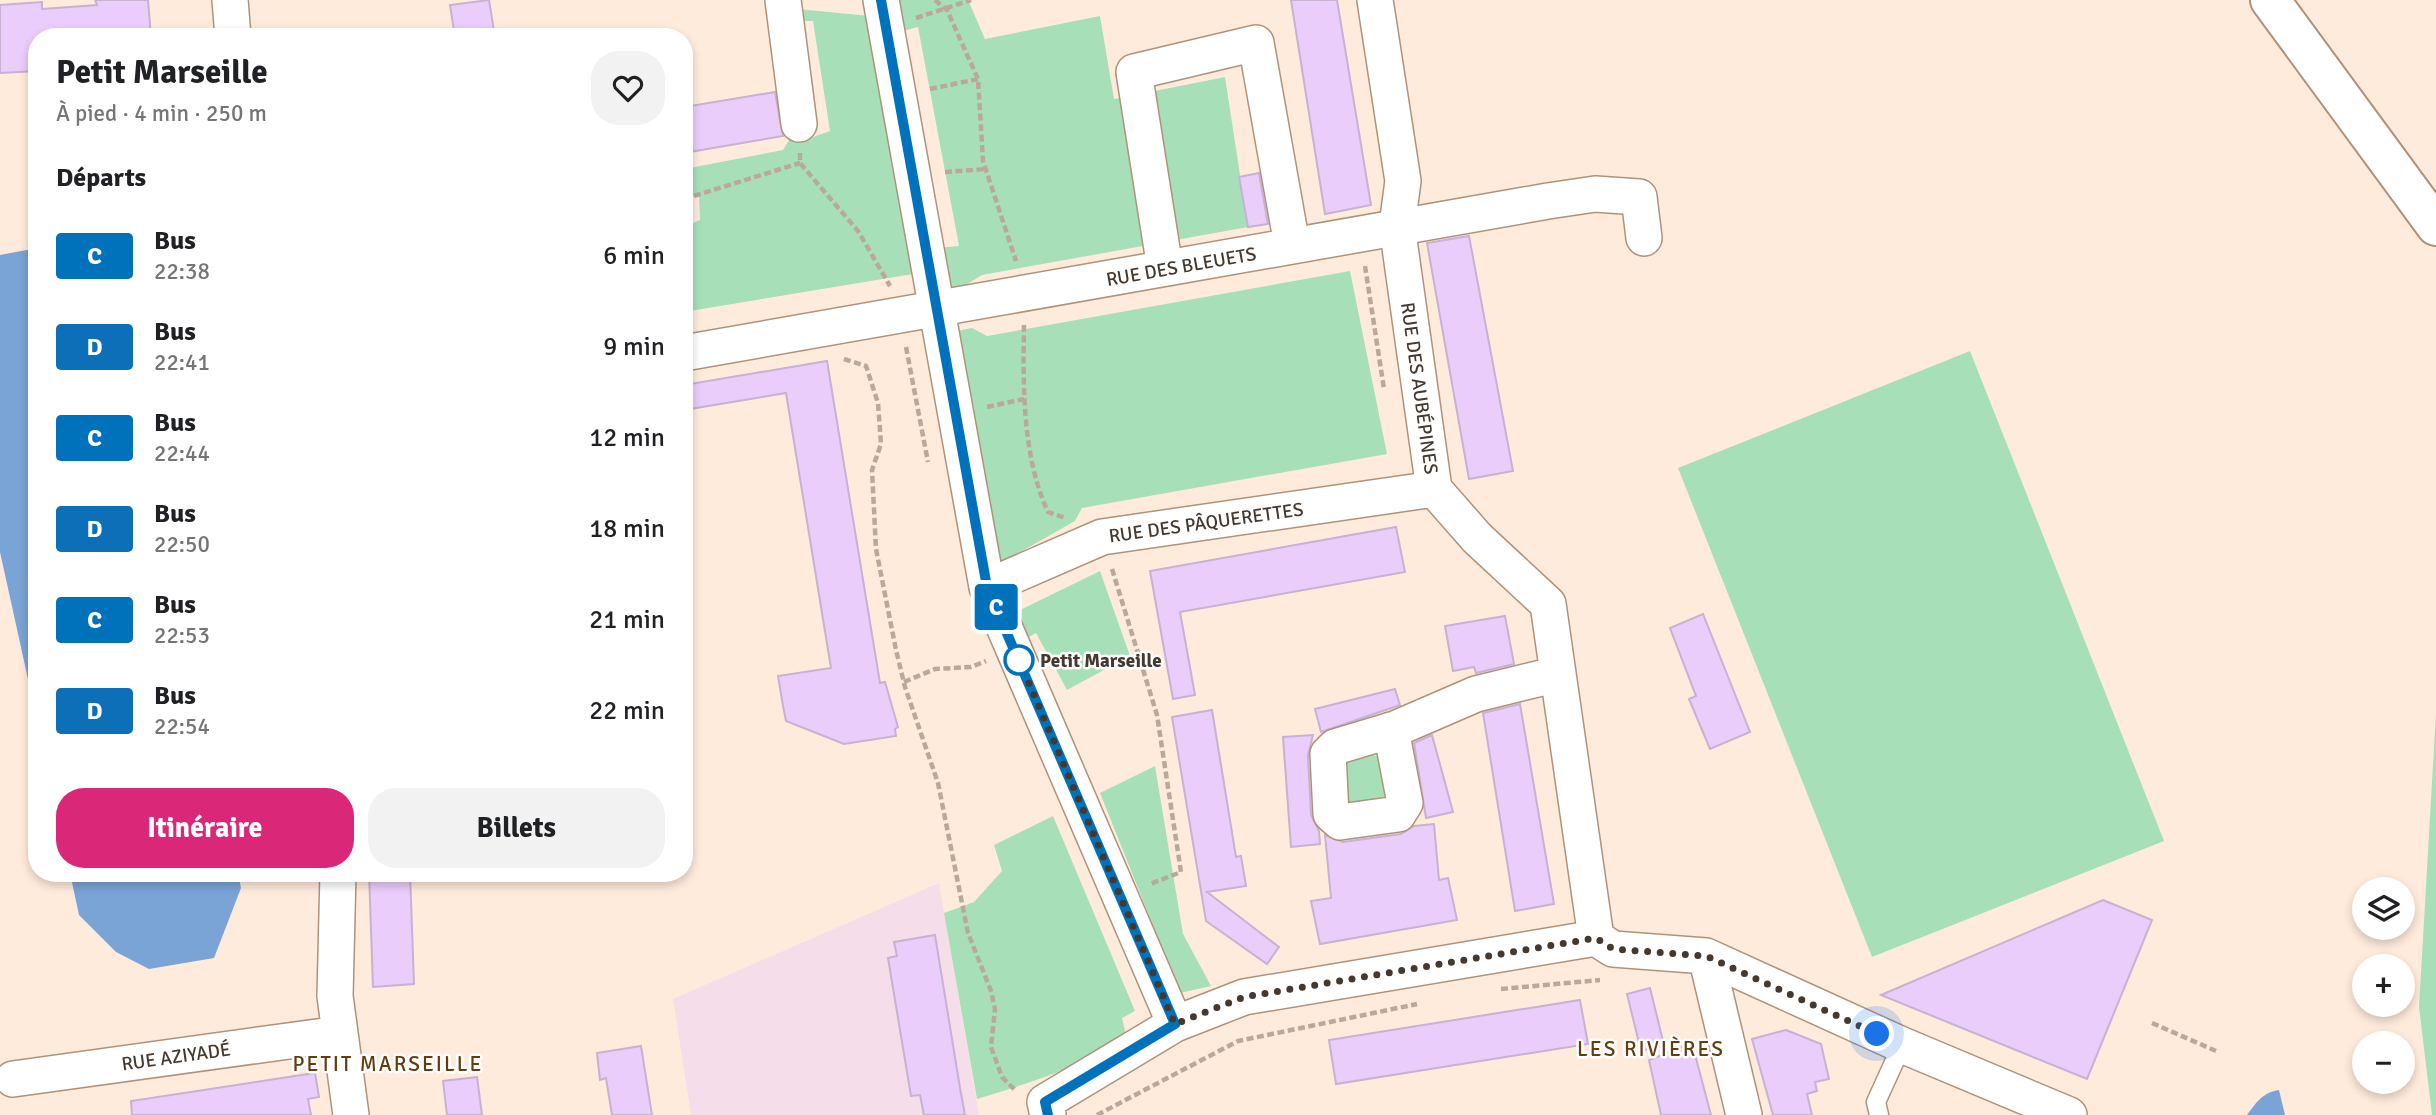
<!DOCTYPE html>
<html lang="fr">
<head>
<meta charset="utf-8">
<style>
	:root { --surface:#fff; --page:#f2f2f2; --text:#202124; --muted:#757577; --accent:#db2777 }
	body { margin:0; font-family:Signika,sans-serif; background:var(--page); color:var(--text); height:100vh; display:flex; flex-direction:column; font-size:26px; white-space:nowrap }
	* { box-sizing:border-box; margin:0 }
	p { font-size:23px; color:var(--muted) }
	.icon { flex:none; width:38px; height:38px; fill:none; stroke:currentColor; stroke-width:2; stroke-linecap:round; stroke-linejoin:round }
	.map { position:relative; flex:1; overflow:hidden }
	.drawer { position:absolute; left:28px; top:28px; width:665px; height:854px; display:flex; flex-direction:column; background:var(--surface); border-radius:28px; box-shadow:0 4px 10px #0003 }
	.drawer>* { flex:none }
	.badge { padding:0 14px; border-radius:5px; font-size:24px; line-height:46px }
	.buttons { position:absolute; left:2352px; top:877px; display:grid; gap:14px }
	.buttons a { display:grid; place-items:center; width:63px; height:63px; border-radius:50%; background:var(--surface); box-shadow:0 4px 10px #0003; font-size:35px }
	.you { position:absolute; width:35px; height:35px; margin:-18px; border:5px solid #fff; border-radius:50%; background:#1a73e8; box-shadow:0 0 0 10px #1a73e833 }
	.map>.badge { position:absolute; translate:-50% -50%; box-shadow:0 0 0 4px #fff }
	h2 { padding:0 28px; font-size:26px; line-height:63px }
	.round { display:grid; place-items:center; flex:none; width:74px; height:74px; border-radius:28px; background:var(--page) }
	.summary { display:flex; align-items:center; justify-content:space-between; height:119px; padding:0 28px }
	h1 { font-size:33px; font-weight:700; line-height:52px }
	.action { display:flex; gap:14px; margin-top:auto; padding:14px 28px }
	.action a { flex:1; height:80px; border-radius:28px; background:var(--accent); color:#fff; font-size:28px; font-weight:700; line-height:80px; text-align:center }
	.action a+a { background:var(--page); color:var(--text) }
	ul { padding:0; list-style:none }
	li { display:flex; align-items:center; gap:21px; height:91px; padding:0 28px }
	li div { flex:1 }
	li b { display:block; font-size:26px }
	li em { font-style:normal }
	li .badge { min-width:77px; font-weight:700; text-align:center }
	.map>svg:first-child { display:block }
</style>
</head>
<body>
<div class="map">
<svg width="2436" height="1115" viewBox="0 0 2436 1115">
	<rect width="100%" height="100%" fill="#ffebdc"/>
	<!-- education -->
	<path fill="#f5dee9" d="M 939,883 L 979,1115 L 691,1115 L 673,999 Z"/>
	<!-- green -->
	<path fill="#a7e0b8" d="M 881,0 L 968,0 L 985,39 L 1100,16 L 1114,99 L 1225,77 L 1248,227 L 982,275 L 964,286 L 934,296 L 925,249 L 959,246 L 918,27 L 888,35 Z
		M 798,9 L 870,16 L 913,274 L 684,312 L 684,227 L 700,220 L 699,195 L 684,199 L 684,169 L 783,150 L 799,124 L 813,137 L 830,131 L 813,21 L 785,21 Z
		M 1350,271 L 1387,454 L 1082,508 L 1075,521 L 1003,562 L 976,527 L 941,334 L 972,328 L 987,336 Z
		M 1970,351 L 2164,841 L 1872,957 L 1678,468 Z
		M 1100,571 L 1130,656 L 1067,690 L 1036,633 L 1027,638 L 1018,611 Z
		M 2436,713 L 2436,1115 L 2432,1115 L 2419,1007 Z
		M 1364,753 L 1381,757 L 1387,801 L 1350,804 L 1345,799 L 1342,763 Z
		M 1155,766 L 1183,934 L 1211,986 L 1180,993 L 1100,793 Z
		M 1053,816 L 1135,1011 L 1122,1018 L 1126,1035 C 1081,1068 1029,1083 977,1099 L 944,913 L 974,902 L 1002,871 L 994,845 Z"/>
	<!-- water -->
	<path fill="#79a4d5" d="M 37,248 L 37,720 L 0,552 L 0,255 Z
		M 70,873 L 238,873 L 241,888 L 214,958 L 149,969 L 116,952 L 79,915 Z
		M 2279,1090 L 2285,1115 L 2247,1115 C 2256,1103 2263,1092 2279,1090 Z"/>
	<!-- building -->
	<path fill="#eacdfa" stroke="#c6b2d2" stroke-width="2" d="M 95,0 L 148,0 L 151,37 L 37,37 L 37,71 L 0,73 L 0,5 L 42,2 L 42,9 L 97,5 Z
		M 489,0 L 495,37 L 455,37 L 450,5 Z
		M 1291,0 L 1337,0 L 1371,205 L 1325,214 Z
		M 775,92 L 783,136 L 684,153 L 684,107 Z
		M 1259,173 L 1268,224 L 1248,227 L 1239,177 Z
		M 1469,236 L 1513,471 L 1469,479 L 1427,243 Z
		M 827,361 L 880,683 L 885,682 L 898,727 L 895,729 L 896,736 L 844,744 L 786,721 L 783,706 L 778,676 L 831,668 L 786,393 L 684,410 L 684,385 Z
		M 1396,527 L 1405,572 L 1180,612 L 1195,695 L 1173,699 L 1150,571 Z
		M 1703,614 L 1750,732 L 1710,749 L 1689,699 L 1696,696 L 1670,628 Z
		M 1505,616 L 1514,664 L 1476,673 L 1474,667 L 1453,671 L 1445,626 Z
		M 1395,689 L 1400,705 L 1321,732 L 1315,709 Z
		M 1520,704 L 1554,904 L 1515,911 L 1483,713 Z
		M 1212,710 L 1236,857 L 1241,856 L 1246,886 L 1207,892 L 1279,947 L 1267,964 L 1206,921 L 1172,717 Z
		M 1313,735 L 1308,755 L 1311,815 L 1319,831 L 1320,844 L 1291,847 L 1283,737 Z
		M 1432,735 L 1453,812 L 1426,818 L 1414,743 Z
		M 1434,824 L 1439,880 L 1448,878 L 1457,920 L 1320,944 L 1311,901 L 1331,898 L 1325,835 L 1343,842 L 1401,834 L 1414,826 Z
		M 369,873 L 410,873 L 414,984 L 373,987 Z
		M 2103,900 L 2152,920 L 2087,1079 L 1881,995 Z
		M 935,935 L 960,1088 L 965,1115 L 924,1115 L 920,1095 L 911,1096 L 888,958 L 897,956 L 894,942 Z
		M 1650,988 L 1664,1045 L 1641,1051 L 1627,994 Z
		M 1580,1000 L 1588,1044 L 1336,1084 L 1329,1040 Z
		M 1786,1030 L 1821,1044 L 1829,1079 L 1815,1082 L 1817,1091 L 1807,1094 L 1812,1115 L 1773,1115 L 1752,1039 Z
		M 1692,1043 L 1711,1115 L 1661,1115 L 1649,1060 Z
		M 641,1046 L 652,1115 L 612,1115 L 606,1078 L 600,1080 L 597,1053 Z
		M 315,1073 L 319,1097 L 308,1099 L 311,1115 L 132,1115 L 131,1101 Z
		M 477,1077 L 482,1115 L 447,1115 L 443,1081 Z"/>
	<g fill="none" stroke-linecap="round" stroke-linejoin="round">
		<!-- lane casing -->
		<g stroke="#b0927a" stroke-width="21">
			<path id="lane" d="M 1879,1115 L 1876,1102 L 1902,1045"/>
		</g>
		<!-- street casing -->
		<g stroke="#b0927a" stroke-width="38">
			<path id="street" d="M 230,0 L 233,37
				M 783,0 L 799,124
				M 881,0 L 987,587 L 1175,1024
				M 1375,0 L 1403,181 L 1397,226 L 1434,489 L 1477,538 L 1548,604 L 1596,938
				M 1165,268 L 1134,72 L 1256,43 L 1292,245
				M 684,353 L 1548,201 L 1595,194 L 1639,197 L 1644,238
				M 987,587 L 1102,537 L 1434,489
				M 1391,730 L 1405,803 L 1398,814 L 1340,822 L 1331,814 L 1328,754 L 1335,747 L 1395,729 L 1476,694 L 1558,674
				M 338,873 L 335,996 L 351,1115
				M 1706,956 L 1744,1115
				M 13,1079 L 339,1034
				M 1048,1115 L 1045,1102 L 1175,1024 L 1244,997 L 1596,938 L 1613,949 L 1706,956 L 1902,1045 L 2069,1115"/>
		</g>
		<!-- primary casing -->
		<g stroke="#b0927a" stroke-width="42">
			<path id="primary" d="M 2270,0 L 2436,226"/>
		</g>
		<!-- path -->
		<path stroke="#b9a89b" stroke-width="4.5" stroke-dasharray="7 3.5" stroke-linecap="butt" d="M 935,0 L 947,10 L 978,79 L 983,161 L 1016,261
			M 916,18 L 971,0
			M 930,89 L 978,79
			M 800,153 L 800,163 L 858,231 L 890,286
			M 945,172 L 985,169
			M 684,199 L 800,163
			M 1365,266 L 1384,389
			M 1024,325 C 1023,385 1022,456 1048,512 L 1065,518
			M 906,347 L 928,462
			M 844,359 L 866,366 L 878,403 L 881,444 L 872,470 L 876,549 L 896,650 L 905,687 L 938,783 L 968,933 L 991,991 L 995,1009 L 991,1047 L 1002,1077 L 1015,1090
			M 987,407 L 1024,399
			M 1112,569 L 1157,715 L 1181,872 L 1150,884
			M 904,682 L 935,669 L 971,667 L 986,661
			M 1501,989 L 1600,980
			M 2152,1023 L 2216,1051
			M 1097,1115 L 1238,1041 L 1417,1004"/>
		<!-- lane -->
		<use href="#lane" stroke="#fff" stroke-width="18"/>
		<!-- street -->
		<use href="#street" stroke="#fff" stroke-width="35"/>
		<!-- primary -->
		<use href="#primary" stroke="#fff" stroke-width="38"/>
	</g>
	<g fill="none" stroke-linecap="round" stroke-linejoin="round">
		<!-- line casing -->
		<g stroke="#fff" stroke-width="16">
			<path id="line" d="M 881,0 L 987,587 L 1175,1024 L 1045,1102 L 1048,1115"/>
		</g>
		<!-- line -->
		<use href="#line" stroke="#0072bc" stroke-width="10"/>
		<!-- walk -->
		<path stroke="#45382e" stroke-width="7" stroke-dasharray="0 12.6" d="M 1019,660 L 1175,1024 L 1244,997 L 1596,938 L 1613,949 L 1706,956 L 1877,1034"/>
	</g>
	<!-- markers -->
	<circle fill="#fff" stroke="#0072bc" stroke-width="3.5" cx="1019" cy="660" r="14"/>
	<g text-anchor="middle" stroke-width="5" stroke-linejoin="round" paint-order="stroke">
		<!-- street labels -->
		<g font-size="19" fill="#45382e" stroke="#fff">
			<text transform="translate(1181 266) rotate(-10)" y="7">RUE DES BLEUETS</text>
			<text transform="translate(1420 388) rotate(82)" y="7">RUE DES AUBÉPINES</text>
			<text transform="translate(1206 522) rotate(-8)" y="7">RUE DES PÂQUERETTES</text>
			<text transform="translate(176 1056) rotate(-8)" y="7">RUE AZIYADÉ</text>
		</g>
		<!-- stop labels -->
		<g font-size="19" font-weight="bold" fill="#45382e" stroke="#fff" text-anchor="start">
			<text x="1040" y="667">Petit Marseille</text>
		</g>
		<!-- neighbourhood labels -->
		<g font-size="21" letter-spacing="2" fill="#643d0e" stroke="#fff">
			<text x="1651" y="1056">LES RIVIÈRES</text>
			<text x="388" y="1071">PETIT MARSEILLE</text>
		</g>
	</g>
</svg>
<div class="buttons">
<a><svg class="icon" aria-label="layers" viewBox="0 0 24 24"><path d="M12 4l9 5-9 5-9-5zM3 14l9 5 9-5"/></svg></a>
<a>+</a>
<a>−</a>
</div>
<div class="you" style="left:1877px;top:1034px"></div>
<b class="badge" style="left:996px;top:607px;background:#0072bc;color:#fff">C</b>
<section class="drawer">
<div class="summary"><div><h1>Petit Marseille</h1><p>À pied · 4 min · 250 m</p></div><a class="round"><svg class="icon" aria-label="heart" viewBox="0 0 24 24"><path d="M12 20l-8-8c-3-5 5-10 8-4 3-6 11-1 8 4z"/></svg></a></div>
<h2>Départs</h2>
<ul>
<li><span class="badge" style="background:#0072bc;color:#fff">C</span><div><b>Bus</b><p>22:38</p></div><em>6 min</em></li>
<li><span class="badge" style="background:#0c6fb8;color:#fff">D</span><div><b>Bus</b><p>22:41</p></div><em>9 min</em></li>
<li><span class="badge" style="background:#0072bc;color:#fff">C</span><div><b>Bus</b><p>22:44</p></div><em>12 min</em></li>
<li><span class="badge" style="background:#0c6fb8;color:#fff">D</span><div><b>Bus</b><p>22:50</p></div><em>18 min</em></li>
<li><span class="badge" style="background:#0072bc;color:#fff">C</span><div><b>Bus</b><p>22:53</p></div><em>21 min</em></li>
<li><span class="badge" style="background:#0c6fb8;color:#fff">D</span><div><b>Bus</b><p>22:54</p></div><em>22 min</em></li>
</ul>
<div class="action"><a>Itinéraire</a><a>Billets</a></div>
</section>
</div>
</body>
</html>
